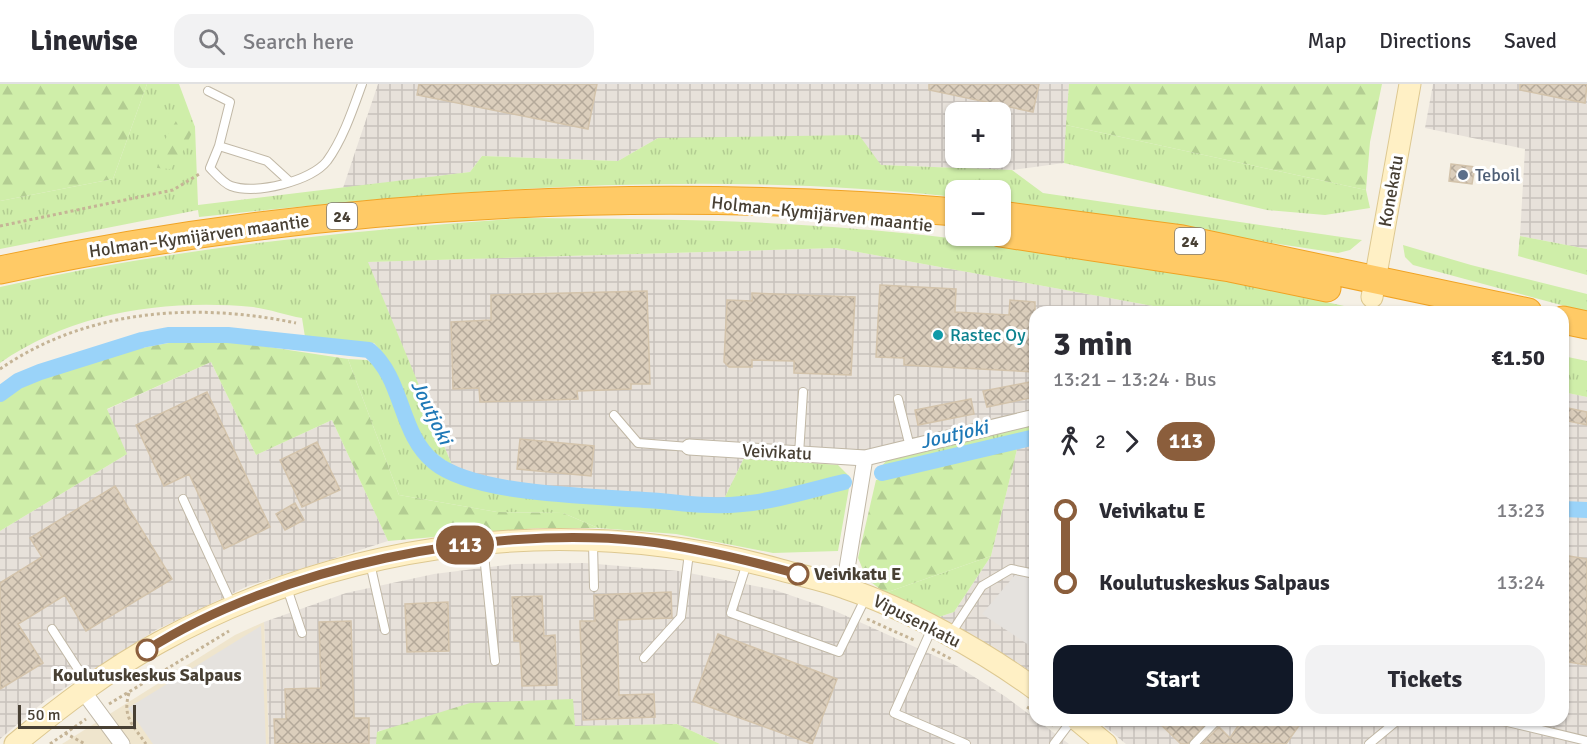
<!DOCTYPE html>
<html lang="en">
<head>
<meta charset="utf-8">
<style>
	:root { --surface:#fff; --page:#f2f2f3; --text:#2b2b33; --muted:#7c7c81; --line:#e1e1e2; --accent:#111827 }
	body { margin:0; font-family:Signika,sans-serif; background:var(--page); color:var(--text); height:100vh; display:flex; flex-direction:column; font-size:22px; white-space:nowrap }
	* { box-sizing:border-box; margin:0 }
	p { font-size:20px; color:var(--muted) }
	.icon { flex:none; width:33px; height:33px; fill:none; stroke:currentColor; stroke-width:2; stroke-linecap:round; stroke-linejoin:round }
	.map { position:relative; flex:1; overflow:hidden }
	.side { position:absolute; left:1029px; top:222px; width:540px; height:420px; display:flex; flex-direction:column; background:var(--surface); border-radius:18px; box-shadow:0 2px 4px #0004 }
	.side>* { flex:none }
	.badge { padding:0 12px; border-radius:20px; font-size:21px; line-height:39px }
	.fabs { position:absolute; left:945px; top:18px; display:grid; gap:12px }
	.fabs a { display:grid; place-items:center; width:66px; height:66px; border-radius:12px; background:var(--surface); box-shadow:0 2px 4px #0004; font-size:30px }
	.scale { position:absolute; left:18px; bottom:15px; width:118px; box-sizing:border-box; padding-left:6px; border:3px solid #484034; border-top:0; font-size:16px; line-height:21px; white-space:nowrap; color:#484034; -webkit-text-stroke:4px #fff; paint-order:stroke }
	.map>.badge { position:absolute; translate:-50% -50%; box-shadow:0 0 0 3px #fff }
	.legs { display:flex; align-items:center; gap:9px; height:66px; padding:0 24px; font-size:20px }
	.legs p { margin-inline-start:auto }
	.overview { display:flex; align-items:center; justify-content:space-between; height:102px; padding:0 24px }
	h1 { font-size:33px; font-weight:700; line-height:45px }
	.action { display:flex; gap:12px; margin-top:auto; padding:12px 24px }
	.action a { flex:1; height:69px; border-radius:18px; background:var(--accent); color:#fff; font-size:24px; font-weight:700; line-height:69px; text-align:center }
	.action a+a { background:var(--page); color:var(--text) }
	ul { padding:0 24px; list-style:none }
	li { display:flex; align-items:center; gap:21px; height:72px; font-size:22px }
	li i { display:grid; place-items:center; width:9px; height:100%; margin:0 8px; background:currentColor }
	li i::after { content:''; width:15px; height:15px; margin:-8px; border:4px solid; border-radius:50%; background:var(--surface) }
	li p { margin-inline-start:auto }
	li:first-child i { background:linear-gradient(#0000 50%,currentColor 0) }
	li:last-child i { background:linear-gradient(currentColor 50%,#0000 0) }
	header { display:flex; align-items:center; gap:36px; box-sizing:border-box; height:84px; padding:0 30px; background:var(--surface); border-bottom:2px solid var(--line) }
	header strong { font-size:28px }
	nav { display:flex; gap:33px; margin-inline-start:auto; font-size:21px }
	.search { width:420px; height:54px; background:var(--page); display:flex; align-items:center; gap:15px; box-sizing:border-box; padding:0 21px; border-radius:18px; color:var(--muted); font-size:22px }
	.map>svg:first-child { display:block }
</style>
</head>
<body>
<header>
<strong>Linewise</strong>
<div class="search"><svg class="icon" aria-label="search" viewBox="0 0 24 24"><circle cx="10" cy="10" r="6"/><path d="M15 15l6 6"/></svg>Search here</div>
<nav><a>Map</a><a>Directions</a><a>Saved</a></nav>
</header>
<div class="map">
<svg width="1587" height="660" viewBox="0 0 1587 660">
	<defs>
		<pattern id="industrial-grid" width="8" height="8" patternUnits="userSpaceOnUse" patternTransform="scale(1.5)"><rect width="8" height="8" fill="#e7e1da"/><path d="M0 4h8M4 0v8" fill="none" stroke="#c8c2bc"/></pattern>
		<pattern id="grass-tufts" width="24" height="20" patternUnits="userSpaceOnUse" patternTransform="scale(1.5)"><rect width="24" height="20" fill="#cfeea9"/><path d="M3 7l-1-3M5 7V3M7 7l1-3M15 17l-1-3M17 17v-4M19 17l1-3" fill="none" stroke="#b3cd92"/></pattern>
		<pattern id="forest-firs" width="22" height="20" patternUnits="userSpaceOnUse" patternTransform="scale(1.5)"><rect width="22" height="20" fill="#cfeea9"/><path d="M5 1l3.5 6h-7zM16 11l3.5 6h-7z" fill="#b3cd92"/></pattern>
		<pattern id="building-cross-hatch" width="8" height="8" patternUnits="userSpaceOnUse" patternTransform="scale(1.5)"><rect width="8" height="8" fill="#dbcebc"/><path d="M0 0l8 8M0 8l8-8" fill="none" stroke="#b4a99a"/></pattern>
	</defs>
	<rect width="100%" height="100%" fill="#f5f0e5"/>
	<!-- industrial -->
	<path fill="url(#industrial-grid)" fill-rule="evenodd" d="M 378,0 L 1069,0 L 1064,79 L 1012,86 L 881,81 L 658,54 L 618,77 L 482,72 L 470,88 L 343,104 ZM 956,28 L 1000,28 L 1000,74 L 956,74 Z
		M 1433,0 L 1587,0 L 1587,165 L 1520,152 L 1525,65 L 1425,44 Z
		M 836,164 L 1186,228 L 1035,228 L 1035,326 L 864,367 L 686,356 L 685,368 L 744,374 L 724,415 L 688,414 L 571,407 L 504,398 L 471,390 L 452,381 L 367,178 Z
		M 211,278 L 256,371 L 332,336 L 388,457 L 248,502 L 156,546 L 46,616 L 0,655 L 0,447 L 127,370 L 106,326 Z
		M 1563,308 L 1587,313 L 1587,422 L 1563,420 Z
		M 1035,357 L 1035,591 L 939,533 L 954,528 L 991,472 L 1018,361 Z
		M 1563,431 L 1587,433 L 1587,660 L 1126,660 L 1097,636 L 1563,636 Z
		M 585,479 L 679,487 L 775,506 L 833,526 L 957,582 L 1006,613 L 1069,660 L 720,660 L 677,640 L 574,642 L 572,615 L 378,647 L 376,660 L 269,660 L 264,538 L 346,509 L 434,490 L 515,480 Z"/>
	<!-- education -->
	<path fill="#efe5cd" d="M 264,538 L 269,660 L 62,660 L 235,551 Z"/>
	<!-- grass -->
	<path fill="url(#grass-tufts)" d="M 147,0 L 179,0 L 195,43 L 198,121 L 470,88 L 482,72 L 618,77 L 658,54 L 859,51 L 881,81 L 1012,86 L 1043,109 L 1362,156 L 1350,166 L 1338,169 L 1001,118 L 1000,106 L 956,106 L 955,113 C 700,85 453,106 199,133 L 198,126 L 0,165 L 0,117 L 113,95 Z
		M 1066,41 L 1366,106 L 1370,124 L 1325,131 L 1267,126 L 1064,79 Z
		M 524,134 C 627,135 730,135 833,143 C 1013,156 1195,188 1371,228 L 1186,228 L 836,164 L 368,178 L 452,381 C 441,374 428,365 421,354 C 402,321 401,288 374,259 L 305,253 L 302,234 C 286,231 269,225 253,223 C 166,215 73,228 0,279 L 0,203 C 172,164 349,147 524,134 Z
		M 1520,152 L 1587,165 L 1587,191 L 1518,172 Z
		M 1403,161 L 1471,181 L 1587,210 L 1587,228 L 1413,181 L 1405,173 Z
		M 1563,272 L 1587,277 L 1587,313 L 1563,308 Z
		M 348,275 L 367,276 L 380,285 L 412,361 L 429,383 L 465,400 L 542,414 L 728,428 L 849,404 L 838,467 L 773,469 L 676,450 L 598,444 L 563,429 L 497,428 L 399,411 Z
		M 1035,340 L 1035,350 L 877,387 L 889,374 Z
		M 744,374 L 838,381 L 849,392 C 808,402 766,417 724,415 Z
		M 991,472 L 954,528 L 939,533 L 885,509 Z"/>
	<!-- forest -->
	<path fill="url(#forest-firs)" d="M 0,0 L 147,0 L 113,95 L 0,117 Z
		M 1069,0 L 1382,0 L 1370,58 L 1366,106 L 1066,41 Z
		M 183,25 L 195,43 L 180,73 L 170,85 L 157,84 L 163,59 Z
		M 175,258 L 235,258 L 348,275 L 399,411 L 497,428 L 563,429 L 598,444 L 538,444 L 388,457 L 332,336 L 256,371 L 211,278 L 107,325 L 127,370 L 0,447 L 0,318 C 35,288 128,265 175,258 Z
		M 1018,361 L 991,472 L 885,509 L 867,495 L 858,474 L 876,396 Z
		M 573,615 L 575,642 L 677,640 L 720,660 L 376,660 L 377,648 L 470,619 Z"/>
	<!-- parking -->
	<path fill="#e5e2de" d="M 1015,491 L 1035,495 L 1035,565 L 982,530 Z
		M 261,542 L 266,660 L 153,660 L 128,624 Z"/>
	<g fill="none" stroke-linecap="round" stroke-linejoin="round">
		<!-- canal -->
		<path stroke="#9ad3f9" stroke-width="16" d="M 0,310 L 18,297 L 40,288 L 142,256 L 168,251 L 228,251 L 369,266 C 404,295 399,350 434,378 C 476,413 605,412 660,417 C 687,420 715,423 742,420 C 776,417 810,406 844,398
			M 882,389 L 1035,353
			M 1563,425 L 1587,426"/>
	</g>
	<!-- building -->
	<path fill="url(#building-cross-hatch)" stroke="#d3c3ab" stroke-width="1.5" d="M 419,0 L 597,0 L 588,45 L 417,11 Z
		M 929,0 L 1039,0 L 1033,28 L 929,6 Z
		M 1520,0 L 1587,0 L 1585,19 L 1520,6 Z
		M 1451,80 L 1475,83 L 1472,100 L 1449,97 Z
		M 880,201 L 956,205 L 955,228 L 1009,231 L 1010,216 L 1035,218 L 1035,288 L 904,281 L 904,274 L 876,273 Z
		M 647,207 L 650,300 L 631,300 L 631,305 L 577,307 L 578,315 L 480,318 L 479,304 L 453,305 L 451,238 L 491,236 L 491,211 Z
		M 752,209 L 855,213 L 851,291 L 794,289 L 794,277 L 752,276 L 752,283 L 729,283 L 724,278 L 727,216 L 752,217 Z
		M 1035,297 L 1035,313 L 987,323 L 983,307 Z
		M 207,308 L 270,443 L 224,465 L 189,390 L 164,402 L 136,341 Z
		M 971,315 L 974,330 L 918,341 L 915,326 Z
		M 1563,323 L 1587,328 L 1587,341 L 1563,336 Z
		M 520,355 L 594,362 L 591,392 L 517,385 Z
		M 317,358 L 340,406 L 302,423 L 280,376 Z
		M 115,402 L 172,495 L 86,547 L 65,511 L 18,540 L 43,579 L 0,605 L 0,499 L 42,473 L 30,454 Z
		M 295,419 L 304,436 L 285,446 L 276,430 Z
		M 1563,471 L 1587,475 L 1587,581 L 1563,577 Z
		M 671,508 L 672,534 L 617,536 L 619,611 L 654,610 L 655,633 L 583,636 L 580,537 L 595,537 L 594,511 Z
		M 542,512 L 544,552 L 555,551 L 557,601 L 522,602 L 520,557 L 514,557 L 512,513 Z
		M 448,518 L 449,567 L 407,568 L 405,520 Z
		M 351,537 L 354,634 L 369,634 L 369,660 L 275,660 L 274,635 L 286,635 L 285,605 L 321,604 L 319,538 Z
		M 718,550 L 837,595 L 812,660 L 693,617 Z
		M 1156,636 L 1209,636 L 1188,660 L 1181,660 Z
		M 1242,636 L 1303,636 L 1286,660 L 1202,660 L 1219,643 L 1230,654 Z"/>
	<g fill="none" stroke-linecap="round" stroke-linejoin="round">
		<!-- lane casing -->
		<g stroke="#c1b8a6" stroke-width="10">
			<path id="lane" d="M 208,7 L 230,18 L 219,62
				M 290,98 L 267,77 L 219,62 L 210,84 C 216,90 223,99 231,102 C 256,111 311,97 327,77 C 343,55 353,25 362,0
				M 898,315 L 910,363
				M 614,331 L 638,359 L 689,363
				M 799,370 L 803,308
				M 183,415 L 232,521
				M 593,459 L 594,503
				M 483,461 L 495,577
				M 370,479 L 385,546
				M 747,479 L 731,529 L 839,568 L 866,513
				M 287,504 L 302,549
				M 932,544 L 894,629 L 966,660
				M 52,545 L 89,602
				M 950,551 L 982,502 L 1011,485 L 1035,490
				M 644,574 L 681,533 L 689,469
				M 1499,636 L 1587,657
				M 1054,660 L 1072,636
				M 1194,660 L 1217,636
				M 1369,660 L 1398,636"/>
		</g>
		<!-- street casing -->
		<g stroke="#c1b8a6" stroke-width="17">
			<path id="street" d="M 689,363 L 865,374 L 844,503
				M 865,374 L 1035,333
				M 83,607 L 122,660"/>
		</g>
		<!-- secondary casing -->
		<g stroke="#ddc891" stroke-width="23">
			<path id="secondary" d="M 1372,213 L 1410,0
				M 1077,636 L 1106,660
				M 15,660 C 60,623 108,586 160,558 C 350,454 572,428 781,486 C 802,492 824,496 845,504 C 907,525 982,566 1035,605"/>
		</g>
		<!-- highway casing -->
		<g stroke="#f0a324" stroke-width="29">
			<path id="highway" d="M 1000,131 L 1182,155 L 1528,228
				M 1000,149 L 1230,184 L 1327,204
				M 0,186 C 314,119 636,102 956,128
				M 1563,236 L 1587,241"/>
		</g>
		<!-- path -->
		<path stroke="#c5b496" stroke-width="3" stroke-dasharray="3 3" stroke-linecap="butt" d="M 0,142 L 173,106 L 201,89
			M 0,285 C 87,225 195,218 296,239
			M 867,535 L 916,557
			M 932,565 L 953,576
			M 129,609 C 122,633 133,641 146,660
			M 109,620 L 229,547
			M 1027,623 L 1035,628
			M 1046,636 L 1054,642
			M 65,649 L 85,660
			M 50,660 L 86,635"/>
		<!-- lane -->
		<use href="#lane" stroke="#fff" stroke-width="8"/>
		<!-- street -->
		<use href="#street" stroke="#fff" stroke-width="15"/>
		<!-- secondary -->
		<use href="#secondary" stroke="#fff0c5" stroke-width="21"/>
		<!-- highway -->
		<use href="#highway" stroke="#ffca66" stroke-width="27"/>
	</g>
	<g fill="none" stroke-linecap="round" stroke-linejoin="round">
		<!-- line-1 casing -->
		<g stroke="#fff" stroke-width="14">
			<path id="line-1" d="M 147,566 C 279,482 487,441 642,457 C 695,463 747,476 798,490"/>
		</g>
		<!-- line-1 -->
		<use href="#line-1" stroke="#8b5e3c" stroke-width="9"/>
	</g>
	<!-- markers -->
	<circle fill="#5c6f8a" stroke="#fff" stroke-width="2" cx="1463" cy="91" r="6"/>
	<circle fill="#0f9aa8" stroke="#fff" stroke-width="2" cx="938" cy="251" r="6"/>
	<g fill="#fff" stroke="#8b5e3c" stroke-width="3">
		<circle cx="798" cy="490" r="10"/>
		<circle cx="147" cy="566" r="10"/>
	</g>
	<g text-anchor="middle" stroke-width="6" stroke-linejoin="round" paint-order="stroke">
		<!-- shield labels -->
		<g fill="#fff" stroke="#7f7971" stroke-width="1.5">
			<rect x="327" y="119" width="30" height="26" rx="4.5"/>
			<rect x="1175" y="144" width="30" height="26" rx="4.5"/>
		</g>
		<g font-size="16" font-weight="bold" fill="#484034">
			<text x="342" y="138">24</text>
			<text x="1190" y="163">24</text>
		</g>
		<!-- service labels -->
		<g font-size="18" fill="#4e5e75" stroke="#fff" text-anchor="start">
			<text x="1475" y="97">Teboil</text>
		</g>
		<!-- street labels -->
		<g font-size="18" fill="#484034" stroke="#fff">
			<text transform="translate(1391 107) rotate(-80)" y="6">Konekatu</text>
			<text transform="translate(822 130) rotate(6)" y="6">Holman–Kymijärven maantie</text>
			<text transform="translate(199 152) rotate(-8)" y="6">Holman–Kymijärven maantie</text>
			<text transform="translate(777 368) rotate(3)" y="6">Veivikatu</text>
			<text transform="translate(917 537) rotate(27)" y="6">Vipusenkatu</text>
		</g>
		<!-- culture labels -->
		<g font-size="18" fill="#0d838f" stroke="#fff" text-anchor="start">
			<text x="950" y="257">Rastec Oy</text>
		</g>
		<!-- stop labels -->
		<g font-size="18" font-weight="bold" fill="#484034" stroke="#fff" text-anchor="start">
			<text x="814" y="496">Veivikatu E</text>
			<text x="147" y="597" text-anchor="middle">Koulutuskeskus Salpaus</text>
		</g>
		<!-- water labels -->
		<g font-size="20" font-style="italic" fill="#1f79b7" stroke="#fff">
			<text transform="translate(432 328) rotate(64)" y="7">Joutjoki</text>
			<text transform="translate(954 350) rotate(-13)" y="7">Joutjoki</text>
		</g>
	</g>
</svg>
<div class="fabs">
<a>+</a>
<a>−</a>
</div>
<div class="scale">50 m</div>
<b class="badge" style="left:465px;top:461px;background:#8b5e3c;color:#fff">113</b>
<section class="side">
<div class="overview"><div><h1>3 min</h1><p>13:21 – 13:24 · Bus</p></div><b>€1.50</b></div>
<div class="legs"><svg class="icon" aria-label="walk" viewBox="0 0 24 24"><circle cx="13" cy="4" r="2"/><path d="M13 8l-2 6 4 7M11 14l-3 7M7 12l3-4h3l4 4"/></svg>2<svg class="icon" aria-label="forward" viewBox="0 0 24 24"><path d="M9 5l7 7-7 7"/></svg><b class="badge" style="background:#8b5e3c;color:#fff">113</b></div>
<ul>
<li><i style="color:#8b5e3c"></i><b>Veivikatu E</b><p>13:23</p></li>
<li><i style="color:#8b5e3c"></i><b>Koulutuskeskus Salpaus</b><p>13:24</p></li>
</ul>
<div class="action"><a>Start</a><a>Tickets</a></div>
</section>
</div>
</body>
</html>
